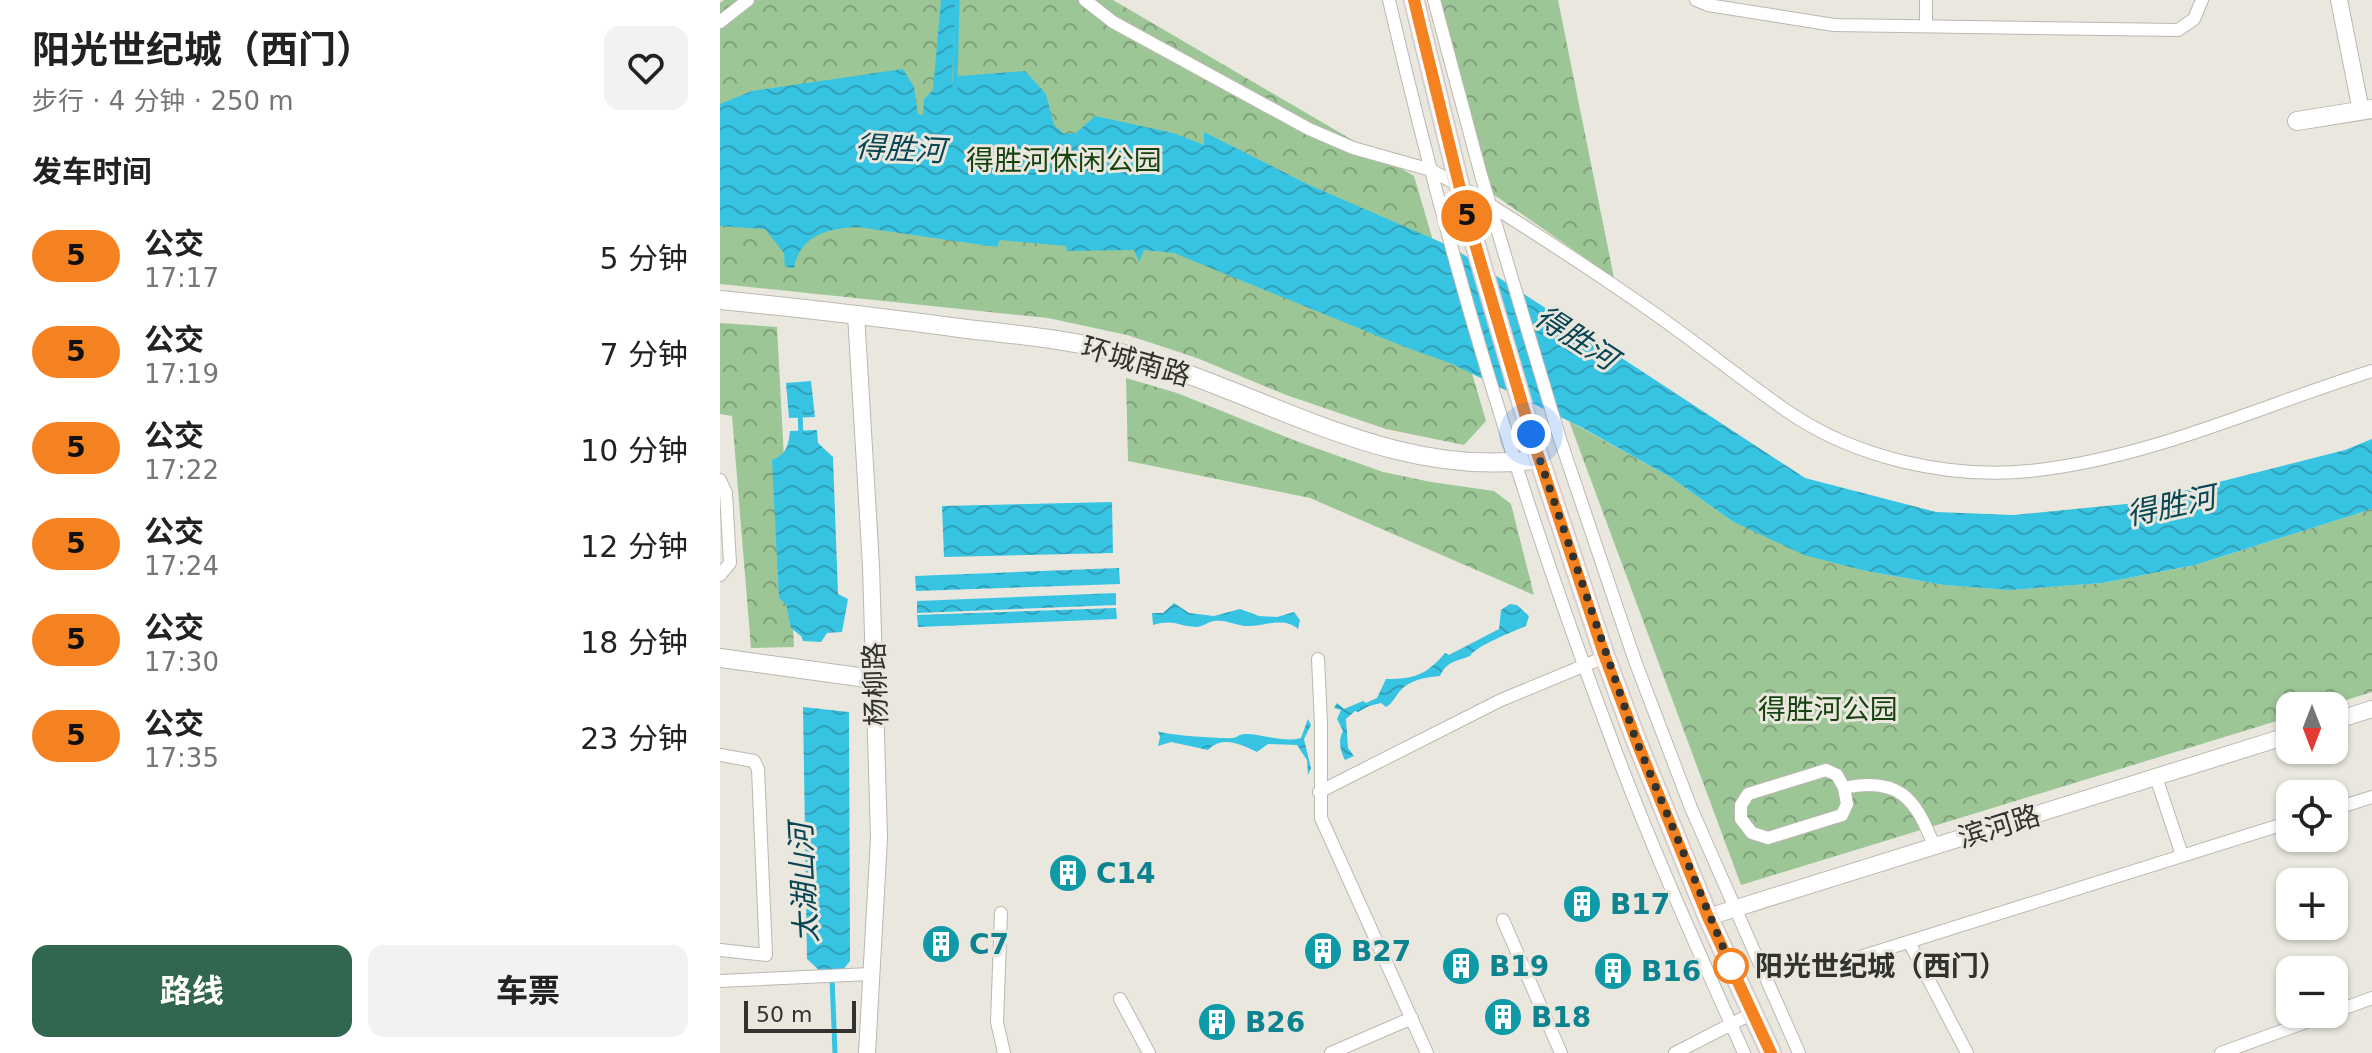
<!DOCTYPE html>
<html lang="zh">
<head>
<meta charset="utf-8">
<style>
	:root { --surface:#fff; --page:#f2f2f2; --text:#222; --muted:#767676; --accent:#31674e }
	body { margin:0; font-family:"DejaVu Sans","Noto Sans SC",sans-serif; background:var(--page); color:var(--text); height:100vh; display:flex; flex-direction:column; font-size:30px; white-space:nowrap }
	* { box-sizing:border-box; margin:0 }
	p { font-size:26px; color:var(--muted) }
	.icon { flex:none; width:44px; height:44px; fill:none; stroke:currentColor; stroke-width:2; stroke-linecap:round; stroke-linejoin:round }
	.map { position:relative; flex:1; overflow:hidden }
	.sheet { display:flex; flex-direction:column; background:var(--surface); width:720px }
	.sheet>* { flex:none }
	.badge { padding:0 16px; border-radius:26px; font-size:28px; line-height:52px }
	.needle { width:52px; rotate:180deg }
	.fabs { position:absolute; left:1556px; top:692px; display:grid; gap:16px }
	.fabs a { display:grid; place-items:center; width:72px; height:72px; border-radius:16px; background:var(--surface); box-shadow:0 2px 6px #0004; font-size:40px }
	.scale { position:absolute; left:24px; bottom:20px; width:112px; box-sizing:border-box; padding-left:8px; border:4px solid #32322e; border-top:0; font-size:22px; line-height:28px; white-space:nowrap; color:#32322e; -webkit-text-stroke:6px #eae7df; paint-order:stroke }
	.you { position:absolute; width:40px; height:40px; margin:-20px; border:6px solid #fff; border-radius:50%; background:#1a73e8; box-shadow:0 0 0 12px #1a73e833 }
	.map>.badge { position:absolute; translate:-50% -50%; box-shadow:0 0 0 4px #fff }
	h2 { padding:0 32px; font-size:30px; line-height:72px }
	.round { display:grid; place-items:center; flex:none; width:84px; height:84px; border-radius:16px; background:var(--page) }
	.headline { display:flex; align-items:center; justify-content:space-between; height:136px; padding:0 32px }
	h1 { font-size:38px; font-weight:700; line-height:60px }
	.primary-button { display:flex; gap:16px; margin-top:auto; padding:16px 32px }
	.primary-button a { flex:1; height:92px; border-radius:16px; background:var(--accent); color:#fff; font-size:32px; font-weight:700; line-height:92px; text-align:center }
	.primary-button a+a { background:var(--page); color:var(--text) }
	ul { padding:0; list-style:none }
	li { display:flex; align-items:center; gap:24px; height:96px; padding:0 32px }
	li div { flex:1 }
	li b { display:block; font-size:30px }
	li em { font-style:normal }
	li .badge { min-width:88px; font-weight:700; text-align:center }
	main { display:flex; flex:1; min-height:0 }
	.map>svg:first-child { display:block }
</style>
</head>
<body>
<main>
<section class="sheet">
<div class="headline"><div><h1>阳光世纪城（西门）</h1><p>步行 · 4 分钟 · 250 m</p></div><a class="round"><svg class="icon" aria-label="heart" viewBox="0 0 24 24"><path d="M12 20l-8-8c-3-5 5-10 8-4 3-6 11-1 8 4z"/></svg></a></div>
<h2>发车时间</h2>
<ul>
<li><span class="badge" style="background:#f58220;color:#111">5</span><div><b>公交</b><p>17:17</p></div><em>5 分钟</em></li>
<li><span class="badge" style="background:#f58220;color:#111">5</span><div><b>公交</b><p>17:19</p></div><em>7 分钟</em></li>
<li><span class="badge" style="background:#f58220;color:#111">5</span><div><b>公交</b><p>17:22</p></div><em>10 分钟</em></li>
<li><span class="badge" style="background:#f58220;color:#111">5</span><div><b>公交</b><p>17:24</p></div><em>12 分钟</em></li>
<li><span class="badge" style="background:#f58220;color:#111">5</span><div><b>公交</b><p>17:30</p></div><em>18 分钟</em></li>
<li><span class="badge" style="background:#f58220;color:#111">5</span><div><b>公交</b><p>17:35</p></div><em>23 分钟</em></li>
</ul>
<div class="primary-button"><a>路线</a><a>车票</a></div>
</section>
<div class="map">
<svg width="1652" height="1053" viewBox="0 0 1652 1053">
	<defs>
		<pattern id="park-crowns" width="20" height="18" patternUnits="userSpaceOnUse" patternTransform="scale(2)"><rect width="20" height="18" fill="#9cc696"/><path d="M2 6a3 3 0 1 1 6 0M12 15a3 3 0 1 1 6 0" fill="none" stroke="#80a17b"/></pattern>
		<pattern id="water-waves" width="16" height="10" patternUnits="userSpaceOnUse" patternTransform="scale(2)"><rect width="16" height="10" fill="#37c4e3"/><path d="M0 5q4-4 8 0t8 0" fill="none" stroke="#2fa0b8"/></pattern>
	</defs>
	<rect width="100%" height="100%" fill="#eae7df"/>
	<!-- park -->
	<path fill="url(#park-crowns)" d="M 4,0 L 393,0 L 694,176 L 766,421 L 744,445 L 666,429 L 566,395 L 477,358 L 407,335 L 328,318 L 0,284 L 0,3 Z
		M 720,0 L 838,0 L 894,278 L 760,185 Z
		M 0,323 L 57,327 L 74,647 L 31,648 L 12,416 L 0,414 Z
		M 406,378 L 457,393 L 576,441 L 663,472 L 711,482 L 774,491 L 791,504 L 814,595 L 590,498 L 408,461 Z
		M 849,421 L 950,477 L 1012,521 L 1146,571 L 1224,585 L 1290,590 L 1382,583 L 1475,565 L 1652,509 L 1652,692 L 1607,706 L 1570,706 L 1570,717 L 1021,885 Z"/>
	<!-- water -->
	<path fill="url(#water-waves)" d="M 221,0 L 235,0 L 232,82 L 239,76 L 305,71 L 326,94 L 334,125 L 344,134 L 356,133 L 375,116 L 453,133 L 484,145 L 484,132 L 587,184 L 732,247 L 1085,478 L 1216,512 L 1294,515 L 1416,503 L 1625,450 L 1652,439 L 1652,509 L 1475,565 L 1382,583 L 1290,590 L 1224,585 L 1146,571 L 1084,555 L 1012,521 L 950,477 L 859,426 L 730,363 L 685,347 L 454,253 L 424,250 L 419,262 L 414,250 L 347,251 L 346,246 L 280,240 L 277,247 L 138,227 C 109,228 80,235 74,268 L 65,267 L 64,253 L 45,229 L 0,226 L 0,104 L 32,91 L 183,69 L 194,87 L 198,114 L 203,115 L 204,99 L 213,90 Z
		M 91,381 L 95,417 L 69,418 L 66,383 Z
		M 97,430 L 98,443 L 113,457 L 118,594 L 128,599 L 122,632 L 107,633 L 101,642 L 83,641 L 81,636 L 71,628 L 66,604 L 59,598 L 52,460 C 67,454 68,446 70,431 Z
		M 392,502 L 393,553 L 224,557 L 222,506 Z
		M 399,568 L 400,584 L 196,591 L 195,576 Z
		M 396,593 L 396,605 L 197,613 L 197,601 Z
		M 454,603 L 469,613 L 494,616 L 520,609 L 539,616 L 557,617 L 574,612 L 580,620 L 578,629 C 565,617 546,625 531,626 C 519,627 506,619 494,621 C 488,622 482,627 476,627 C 457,626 455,619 433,625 L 432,613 L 443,613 Z
		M 790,604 L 797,605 L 809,616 L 806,626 C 794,631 756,646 750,656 C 735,662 727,661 720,676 C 706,677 689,680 680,691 C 674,698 674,702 666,707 L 661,703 L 649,706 L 638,712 L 635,711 L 626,719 L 628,748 L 634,756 L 625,760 C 620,751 618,740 623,731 L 617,719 L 621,710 L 614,708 L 617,703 L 624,709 L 643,701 L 646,703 L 657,698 L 666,679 C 695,679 706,675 725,653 L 729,655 L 779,629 L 781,610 Z
		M 396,608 L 397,619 L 198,627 L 197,615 Z
		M 83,707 L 129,712 L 130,961 L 123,970 L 100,971 L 87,959 Z
		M 588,719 L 591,725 L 584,739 L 591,768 L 588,775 L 587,760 L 577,745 L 548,744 L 537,752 C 521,744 502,735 488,750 L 451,742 L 438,746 L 440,737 L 438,731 C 444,735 504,739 513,738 C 521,736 516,735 525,734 C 544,734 562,743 581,738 Z"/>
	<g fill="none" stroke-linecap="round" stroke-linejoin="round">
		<!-- stream -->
		<path stroke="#37c4e3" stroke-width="5" d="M 235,87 L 237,0
			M 80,411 L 81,437
			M 112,978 L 115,1053"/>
		<!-- minor casing -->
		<g stroke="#bab8b0" stroke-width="14">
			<path id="minor" d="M 365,0 L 393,22 L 589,129 L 633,148 L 711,170 L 738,185 C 803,225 868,267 931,311 C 977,343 1021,379 1067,411 C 1135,458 1228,479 1310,471 C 1428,459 1540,406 1652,371
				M 669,0 C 727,251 801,500 892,741 C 931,847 978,950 1024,1053
				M 714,0 L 761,175 L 840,439 L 915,661 L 971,808 L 1079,1053
				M 976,0 L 988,5 L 1114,25 L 1458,30 L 1474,19 L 1482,0
				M 0,22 L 28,0
				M 1206,26 L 1206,0
				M 0,480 L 6,493 L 10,563 L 0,575
				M 598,659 L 601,724 L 601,818 L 707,1053
				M 0,755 L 34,761 L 38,769 L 46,955 L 0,950
				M 1436,777 L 1462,855
				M 1124,788 L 1127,804 L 1122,815 L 1048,838 L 1032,833 L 1021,819 L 1021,805 L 1028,794 L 1106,770 L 1117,775 L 1124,788 C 1179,776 1196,799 1214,846
				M 599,792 L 781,700 L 885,657
				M 1614,809 L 1652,797
				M 281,913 L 277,1022 L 284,1053
				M 783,920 L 841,1053
				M 1189,942 L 1247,1053
				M 1137,958 L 1570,822
				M 0,981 L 150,974
				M 400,999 L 429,1053
				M 1614,1012 L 1652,998
				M 611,1053 L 692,1018
				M 955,1053 L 1033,1013
				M 1501,1053 L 1608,1014"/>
		</g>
		<!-- tertiary casing -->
		<g stroke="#bab8b0" stroke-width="18">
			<path id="tertiary" d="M 1619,0 L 1641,111
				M 136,314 L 151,566 L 159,838 L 147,1053
				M 1614,721 L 1652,709
				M 988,917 L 1570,735"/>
		</g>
		<!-- secondary casing -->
		<g stroke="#bab8b0" stroke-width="20">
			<path id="secondary" d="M 1577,121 L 1652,109
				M 0,300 C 82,308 165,318 247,329 C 301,335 356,340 408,355 C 544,392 673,482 820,459
				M 0,658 L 154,679"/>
		</g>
		<!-- primary casing -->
		<g stroke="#c6c6c4" stroke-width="22">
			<path id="primary" d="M 694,0 L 746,213 L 811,434 L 885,657 L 916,740 L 988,917 L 1051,1053"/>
		</g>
		<!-- minor -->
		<use href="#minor" stroke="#fff" stroke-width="12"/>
		<!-- tertiary -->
		<use href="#tertiary" stroke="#fff" stroke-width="16"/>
		<!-- secondary -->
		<use href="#secondary" stroke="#fff" stroke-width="18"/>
		<!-- primary -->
		<use href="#primary" stroke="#f9d9d7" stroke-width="20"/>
	</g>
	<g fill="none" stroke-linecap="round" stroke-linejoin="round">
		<!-- line casing -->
		<g stroke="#fff" stroke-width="18">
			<path id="line" d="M 694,0 L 746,213 L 811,434 L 885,657 L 916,740 L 988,917 L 1051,1053"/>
		</g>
		<!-- line -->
		<use href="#line" stroke="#f58220" stroke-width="12"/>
		<!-- walk -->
		<path stroke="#32322e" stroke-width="8" stroke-dasharray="0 14.4" d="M 811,434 L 916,740 L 1011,966"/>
	</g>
	<!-- icons -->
	<defs>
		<g id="building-disc" transform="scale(2)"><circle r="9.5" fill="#0f9aa8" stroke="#eae7df"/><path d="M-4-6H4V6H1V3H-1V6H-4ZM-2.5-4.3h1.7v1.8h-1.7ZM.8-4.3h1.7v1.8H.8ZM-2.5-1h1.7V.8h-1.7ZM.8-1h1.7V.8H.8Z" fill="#fff"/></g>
	</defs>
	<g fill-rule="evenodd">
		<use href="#building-disc" x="348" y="873"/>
		<use href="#building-disc" x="862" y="904"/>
		<use href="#building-disc" x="221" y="944"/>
		<use href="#building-disc" x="603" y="951"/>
		<use href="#building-disc" x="741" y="966"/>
		<use href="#building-disc" x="893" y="971"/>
		<use href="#building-disc" x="783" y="1017"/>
		<use href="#building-disc" x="497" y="1022"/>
	</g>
	<!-- markers -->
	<circle fill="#fff" stroke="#f58220" stroke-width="4" cx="1011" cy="966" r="16"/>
	<g text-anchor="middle" stroke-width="6" stroke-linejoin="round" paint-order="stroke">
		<!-- park labels -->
		<g font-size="28" fill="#164210" stroke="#eae7df">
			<text x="344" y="170">得胜河休闲公园</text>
			<text x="1108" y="719">得胜河公园</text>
		</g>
		<!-- street labels -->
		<g font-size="28" fill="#32322e" stroke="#eae7df">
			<text transform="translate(416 361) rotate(16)" y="10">环城南路</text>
			<text transform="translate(155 684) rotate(-92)" y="10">杨柳路</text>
			<text transform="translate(1279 826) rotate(-17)" y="10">滨河路</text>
		</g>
		<!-- culture labels -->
		<g font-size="28" font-weight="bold" fill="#0d838f" stroke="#eae7df" text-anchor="start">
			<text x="376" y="883">C14</text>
			<text x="890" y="914">B17</text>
			<text x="249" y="954">C7</text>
			<text x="631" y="961">B27</text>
			<text x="769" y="976">B19</text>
			<text x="921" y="981">B16</text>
			<text x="811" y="1027">B18</text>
			<text x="525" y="1032">B26</text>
		</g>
		<!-- stop labels -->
		<g font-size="28" font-weight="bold" fill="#32322e" stroke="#eae7df" text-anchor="start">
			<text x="1035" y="976">阳光世纪城（西门）</text>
		</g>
		<!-- water labels -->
		<g font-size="30" font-style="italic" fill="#094653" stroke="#eae7df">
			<text transform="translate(180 149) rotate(3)" y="10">得胜河</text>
			<text transform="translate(856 338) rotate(33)" y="10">得胜河</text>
			<text transform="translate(1451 506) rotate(-12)" y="10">得胜河</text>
			<text transform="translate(84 883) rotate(-93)" y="10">太湖山河</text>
		</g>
	</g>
</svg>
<div class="fabs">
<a><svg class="needle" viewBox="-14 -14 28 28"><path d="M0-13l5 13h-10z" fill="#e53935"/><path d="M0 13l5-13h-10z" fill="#767676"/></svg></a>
<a><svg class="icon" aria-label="locate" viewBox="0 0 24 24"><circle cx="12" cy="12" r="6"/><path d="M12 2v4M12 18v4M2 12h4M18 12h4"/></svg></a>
<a>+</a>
<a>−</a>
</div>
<div class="scale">50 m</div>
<div class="you" style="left:811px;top:434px"></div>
<b class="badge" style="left:747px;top:216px;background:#f58220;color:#111">5</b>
</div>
</main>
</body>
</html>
